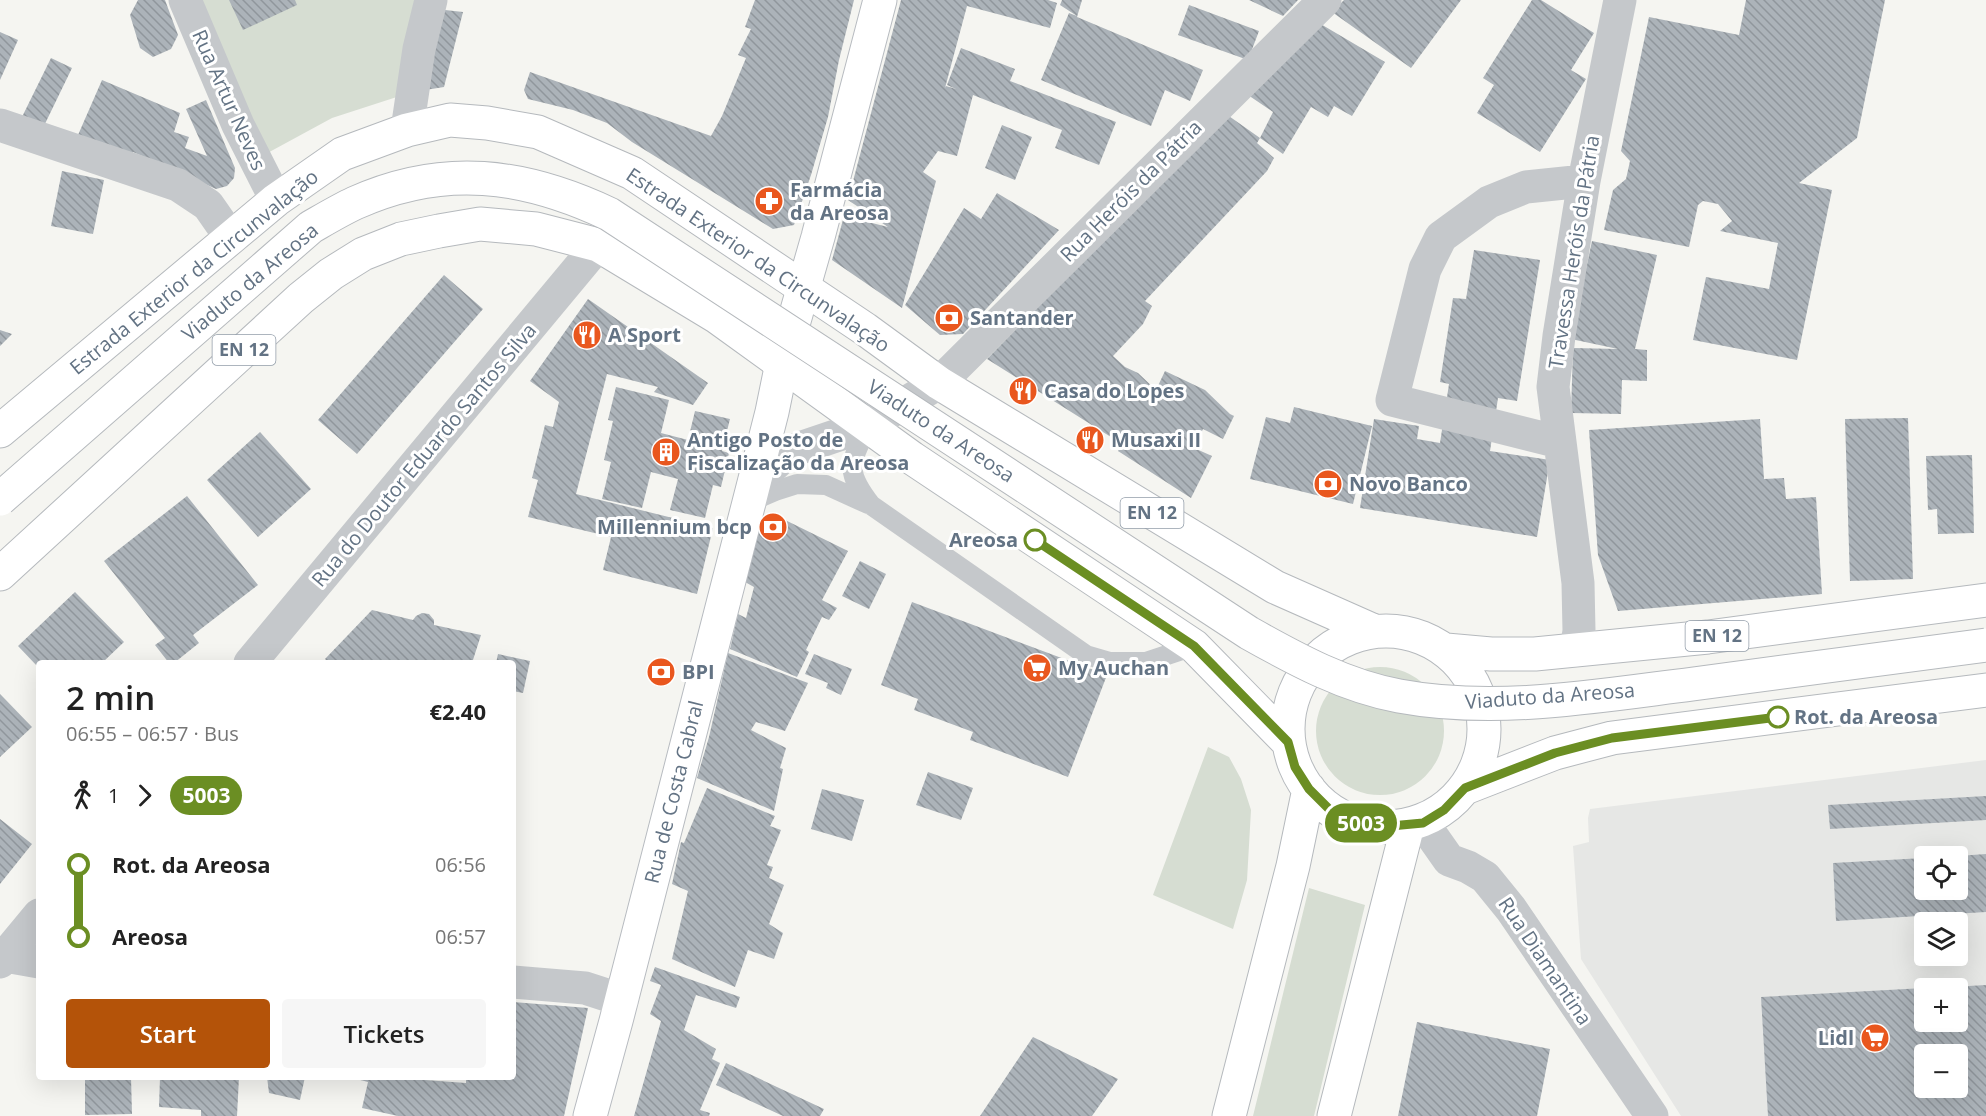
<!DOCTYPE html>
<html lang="en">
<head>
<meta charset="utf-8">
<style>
	:root { --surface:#fff; --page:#f6f6f6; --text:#222; --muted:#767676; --accent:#b45309 }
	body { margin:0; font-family:"Open Sans",sans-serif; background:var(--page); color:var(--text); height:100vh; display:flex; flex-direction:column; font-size:22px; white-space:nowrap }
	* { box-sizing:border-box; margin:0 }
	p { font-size:20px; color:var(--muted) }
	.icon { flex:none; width:33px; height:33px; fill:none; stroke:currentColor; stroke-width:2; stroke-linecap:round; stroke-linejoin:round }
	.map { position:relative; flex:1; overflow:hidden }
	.details { position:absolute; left:36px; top:660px; width:480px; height:420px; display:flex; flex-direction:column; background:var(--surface); border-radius:6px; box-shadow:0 6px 24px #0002 }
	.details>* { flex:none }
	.badge { padding:0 12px; border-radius:20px; font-size:21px; line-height:39px }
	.tools { position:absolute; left:1914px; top:846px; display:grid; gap:12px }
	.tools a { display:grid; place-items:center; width:54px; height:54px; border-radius:6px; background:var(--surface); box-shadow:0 6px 24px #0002; font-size:30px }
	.map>.badge { position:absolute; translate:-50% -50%; box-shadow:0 0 0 3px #fff }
	.legs { display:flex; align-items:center; gap:9px; height:66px; padding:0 30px; font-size:20px }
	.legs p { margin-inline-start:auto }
	.head { display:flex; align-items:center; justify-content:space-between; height:102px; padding:0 30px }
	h1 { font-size:33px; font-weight:600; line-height:45px }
	.action { display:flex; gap:12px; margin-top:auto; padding:12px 30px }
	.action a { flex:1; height:69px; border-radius:6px; background:var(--accent); color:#fff; font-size:24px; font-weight:600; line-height:69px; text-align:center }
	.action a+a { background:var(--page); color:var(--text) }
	ul { padding:0 30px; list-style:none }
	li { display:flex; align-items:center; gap:21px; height:72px; font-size:22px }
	li i { display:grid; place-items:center; width:9px; height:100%; margin:0 8px; background:currentColor }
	li i::after { content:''; width:15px; height:15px; margin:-8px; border:4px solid; border-radius:50%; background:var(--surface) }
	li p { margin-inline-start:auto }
	li:first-child i { background:linear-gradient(#0000 50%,currentColor 0) }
	li:last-child i { background:linear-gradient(currentColor 50%,#0000 0) }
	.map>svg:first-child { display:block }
</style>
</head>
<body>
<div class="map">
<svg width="1986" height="1116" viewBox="0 0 1986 1116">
	<defs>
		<pattern id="building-back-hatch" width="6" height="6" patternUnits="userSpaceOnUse" patternTransform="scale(1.5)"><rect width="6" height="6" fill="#acb3b9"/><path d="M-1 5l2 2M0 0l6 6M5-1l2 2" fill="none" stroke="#90969c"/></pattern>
	</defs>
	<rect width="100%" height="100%" fill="#f5f5f1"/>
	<!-- built -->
	<path fill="#e6e7e5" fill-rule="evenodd" d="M 1986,760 L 1986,1116 L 1681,1116 L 1581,959 L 1573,846 L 1589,842 L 1588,818 L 1590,809 ZM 1924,856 L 1958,856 L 1958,890 L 1924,890 ZM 1924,922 L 1958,922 L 1958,956 L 1924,956 ZM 1924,988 L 1958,988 L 1958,1022 L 1924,1022 ZM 1924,1054 L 1958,1054 L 1958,1088 L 1924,1088 Z"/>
	<!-- green -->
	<path fill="#d6ddd2" d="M 198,0 L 419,0 L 406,94 L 332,118 L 262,156 Z
		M1316 731a64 64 0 1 1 128 0a64 64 0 1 1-128 0Z
		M 1208,747 L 1229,757 L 1241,779 L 1251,810 L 1247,880 L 1233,929 L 1153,895 Z
		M 1309,888 L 1365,905 L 1314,1116 L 1253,1116 Z"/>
	<!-- building -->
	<path fill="url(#building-back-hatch)" fill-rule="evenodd" d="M 138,0 L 165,0 L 178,35 L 171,49 L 153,57 L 140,48 L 130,15 Z
		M 229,0 L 295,0 L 297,5 L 243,30 Z
		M 755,0 L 854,0 L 839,60 L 828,117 L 811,175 L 794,225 L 773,229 L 632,142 L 607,123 L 573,110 L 528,99 L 524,90 L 530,72 L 711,136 L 722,116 L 746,58 L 738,55 L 751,29 L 745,27 Z
		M 901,0 L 1048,0 L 1057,3 L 1050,28 L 967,6 L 945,88 L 946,86 L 956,89 L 947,85 L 961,48 L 1015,69 L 1010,81 L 1116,122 L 1099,165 L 1055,148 L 1062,130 L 973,95 L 957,156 L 938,151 L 923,172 L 936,181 L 902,308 L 832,260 L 844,216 L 888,227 L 848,200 Z
		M 1062,0 L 1082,0 L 1077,17 L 1203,70 L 1190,101 L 1165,90 L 1151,126 L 1041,80 L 1069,13 L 1077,16 L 1060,5 Z
		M 1249,0 L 1298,0 L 1283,16 Z
		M 1344,0 L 1461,0 L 1411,68 L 1332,12 Z
		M 1532,0 L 1541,0 L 1594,33 L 1571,70 L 1586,79 L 1540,152 L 1477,113 L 1494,85 L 1483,78 Z
		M 1746,0 L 1885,0 L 1857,138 L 1799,183 L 1832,190 L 1797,360 L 1693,340 L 1706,277 L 1769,289 L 1778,243 L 1720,231 L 1732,221 L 1718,204 L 1703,201 L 1698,205 L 1689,247 L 1604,230 L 1613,190 L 1626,179 L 1630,161 L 1621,151 L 1649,17 L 1739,35 Z
		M 1189,5 L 1259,31 L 1248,60 L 1178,35 Z
		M 436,9 L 463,12 L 444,87 L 419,91 Z
		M 1319,23 L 1385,62 L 1352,116 L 1334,106 L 1328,117 L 1311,107 L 1283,154 L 1260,138 L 1257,143 L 1274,158 L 1267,171 L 1145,301 L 1152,306 L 1143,324 L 1113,356 L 1125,367 L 1138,373 L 1156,390 L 1165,371 L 1205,390 L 1230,414 L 1234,416 L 1223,439 L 1203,429 L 1194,448 L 1212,456 L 1191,498 L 1118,451 L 1122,444 L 987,359 L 1226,114 L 1260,138 L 1273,112 L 1248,95 Z
		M 0,32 L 18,40 L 0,80 Z
		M 51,58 L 72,68 L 42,130 L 21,119 Z
		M 102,80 L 180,113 L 174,132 L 189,137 L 185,148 L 207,156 L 186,109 L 206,100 L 235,168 L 234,178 L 227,186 L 216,189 L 133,152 L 131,157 L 78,135 Z
		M 1002,125 L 1032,137 L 1015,180 L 985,168 Z
		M 62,171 L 104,180 L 93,234 L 51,226 Z
		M 997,193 L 1059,230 L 963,334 L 940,335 L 905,305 L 964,208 L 981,219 Z
		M 1592,241 L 1657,255 L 1635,349 L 1647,350 L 1647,381 L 1622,380 L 1621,414 L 1571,413 L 1573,348 L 1618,349 L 1571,339 Z
		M 1474,250 L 1540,260 L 1517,401 L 1498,398 L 1490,451 L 1550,460 L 1537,537 L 1360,508 L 1374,419 L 1419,426 L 1417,439 L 1440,443 L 1449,384 L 1440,382 L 1453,298 L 1466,299 Z
		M 444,275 L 483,309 L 357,454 L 318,420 Z
		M 588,299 L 708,383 L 693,405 L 654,392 L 658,387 L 607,374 L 576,494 L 713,528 L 697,594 L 603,570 L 611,537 L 528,517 L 538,480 L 532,478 L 545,425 L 553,427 L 559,402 L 530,381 Z
		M 0,330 L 12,334 L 0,346 Z
		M 616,387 L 669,400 L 661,433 L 688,440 L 695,411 L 730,419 L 722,451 L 729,453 L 721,487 L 713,485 L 705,518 L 670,510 L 678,479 L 651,472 L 642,508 L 602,499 L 611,462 L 604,460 L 613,421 L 608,420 Z
		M 1294,407 L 1372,426 L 1353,504 L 1250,479 L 1266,417 L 1290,423 Z
		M 1908,418 L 1913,579 L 1850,581 L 1845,419 Z
		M 1760,419 L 1764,479 L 1784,478 L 1786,499 L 1816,497 L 1822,594 L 1618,611 L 1598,555 L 1589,430 Z
		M 260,432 L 311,489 L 258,537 L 207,480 Z
		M 1972,455 L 1974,533 L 1938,534 L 1937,509 L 1928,510 L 1926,456 Z
		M 187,496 L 258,585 L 193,635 L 199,643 L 174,663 L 169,663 L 155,645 L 165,638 L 104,561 Z
		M 779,517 L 848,551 L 822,600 L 837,608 L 829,620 L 822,617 L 806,650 L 809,652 L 797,677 L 730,649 L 738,614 L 746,618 L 754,587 L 745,582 L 761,525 Z
		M 860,561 L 886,574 L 869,609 L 842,596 Z
		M 75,592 L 124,642 L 102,663 L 39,663 L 39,668 L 18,646 Z
		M 912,602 L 1107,675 L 1068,777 L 970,740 L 973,732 L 914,710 L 918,699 L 881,685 Z
		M 372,610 L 413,620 L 416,616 L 422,613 L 429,614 L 434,620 L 434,625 L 481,635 L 472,663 L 329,663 L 325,659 Z
		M 728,653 L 808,683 L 785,731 L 756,722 L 751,730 L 786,748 L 780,768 L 783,769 L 774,811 L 697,778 L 709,737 Z
		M 498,654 L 530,661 L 523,693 L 513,691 L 513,663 L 496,663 Z
		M 814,654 L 852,669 L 841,695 L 826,688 L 828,683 L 805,674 Z
		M 0,694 L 32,727 L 0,757 Z
		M 928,772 L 973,788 L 961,820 L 916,805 Z
		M 707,788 L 775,816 L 770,826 L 781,830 L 767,865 L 773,867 L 769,878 L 784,885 L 769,924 L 783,933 L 774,959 L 748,950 L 735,987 L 672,959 L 688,891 L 672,884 L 681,842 L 684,843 Z
		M 822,789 L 864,800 L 852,841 L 811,829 Z
		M 1986,796 L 1986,820 L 1830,829 L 1828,805 Z
		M 0,819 L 32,844 L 0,884 Z
		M 1986,854 L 1986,912 L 1836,921 L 1833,863 L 1924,858 L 1924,890 L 1958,890 L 1958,856 Z
		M 655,967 L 740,997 L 736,1008 L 696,995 L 684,1030 L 716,1049 L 712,1059 L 720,1063 L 700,1110 L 710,1113 L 709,1116 L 634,1116 L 661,1021 L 650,1014 L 661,985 L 650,981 Z
		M 1986,985 L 1986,1116 L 1768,1116 L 1761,997 L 1924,988 L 1924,1022 L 1958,1022 L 1958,988 L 1951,988 L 1951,987 ZM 1924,1054 L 1958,1054 L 1958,1088 L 1924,1088 Z
		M 513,1002 L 588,1008 L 564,1116 L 398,1116 L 362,1108 L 368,1082 L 349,1077 L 424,1077 L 425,1080 L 466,1083 L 466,1077 L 513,1077 Z
		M 1417,1022 L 1550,1049 L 1537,1116 L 1398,1116 Z
		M 1033,1037 L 1118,1079 L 1092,1116 L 980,1116 Z
		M 726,1063 L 824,1109 L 820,1116 L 783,1116 L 716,1085 Z
		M 85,1077 L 131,1077 L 132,1114 L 85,1115 Z
		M 160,1077 L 239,1077 L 237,1116 L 201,1116 L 201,1110 L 159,1107 Z
		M 267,1077 L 305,1077 L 300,1100 L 269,1093 Z"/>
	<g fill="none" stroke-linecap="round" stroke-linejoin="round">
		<!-- secondary casing -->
		<g stroke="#b7bbc0" stroke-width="35">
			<path id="secondary" d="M 590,1116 L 616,1021 L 754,483 L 772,412 L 782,363 L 818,237 L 880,0"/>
		</g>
		<!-- primary casing -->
		<g stroke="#b5b9bd" stroke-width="35">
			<path id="primary" d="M 0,431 L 276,200 L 342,154 L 407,130 L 450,120 L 487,123 L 538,132 L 632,173 L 865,329 L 939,383 L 1275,587 L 1372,630
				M 0,574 L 301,298 L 331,274 L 363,254 L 401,239 L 439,231 L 480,224 L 536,229 L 598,245 L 717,317 L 912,458 L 1194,646 L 1288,742
				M1288 729a98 98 0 1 1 196 0a98 98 0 1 1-196 0Z
				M 1446,650 L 1491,654 L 1535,654 L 1708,637 L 1986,600
				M 1465,788 L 1555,753 L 1612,738 L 1986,690
				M 1229,1116 L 1293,866 L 1309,789
				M 1334,1116 L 1408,825"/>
		</g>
		<!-- service -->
		<path stroke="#c5c8cb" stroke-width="20" d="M 868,425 C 851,463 843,469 871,505 L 1086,655 L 1110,662 L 1146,662 L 1194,646
			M 748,511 L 761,497 L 775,491 L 797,484 L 826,485 L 868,504"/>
		<!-- minor -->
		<path stroke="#c5c8cb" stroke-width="33" d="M 185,0 L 238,125 L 276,200
			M 0,125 L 178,185 L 208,205 L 231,238
			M 407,130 L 419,49 L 431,0
			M 939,383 L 1325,0
			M 1559,442 L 1392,400 L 1425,269 L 1441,237 L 1489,202 L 1526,187 L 1584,181
			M 1576,650 L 1579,631 L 1578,583 L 1553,387 L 1559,336 L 1584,181 L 1620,0
			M 250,663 L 598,245
			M 1423,823 L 1449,860 L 1468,867 L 1485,877 L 1511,909 L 1652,1116
			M 5,956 L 39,962
			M 0,962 L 39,915
			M 513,982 L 585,988 L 622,1000"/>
		<!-- tertiary -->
		<path stroke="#c5c8cb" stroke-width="33" d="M 754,483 L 788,452 L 868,425 L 939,383"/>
		<!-- secondary -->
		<use href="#secondary" stroke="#fff" stroke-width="33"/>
		<!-- primary -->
		<use href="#primary" stroke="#fff" stroke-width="33"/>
		<!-- primary-bridge casing -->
		<g stroke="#b5b9bd" stroke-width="35" stroke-linecap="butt">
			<path id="primary-bridge" d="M 0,499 L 311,227 C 325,219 340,210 355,203 C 444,163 524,174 609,214 L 1249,633 C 1297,660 1345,686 1399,696 C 1496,714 1597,696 1693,684 C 1791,671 1888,658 1986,645"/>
		</g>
		<!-- primary-bridge -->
		<use href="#primary-bridge" stroke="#fff" stroke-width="33"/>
	</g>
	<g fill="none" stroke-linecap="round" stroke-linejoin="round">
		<!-- line-1 casing -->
		<g stroke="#fff" stroke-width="14">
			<path id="line-1" d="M 1035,540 L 1194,646 L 1288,742 L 1295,767 L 1309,789 L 1329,809 L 1353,821 L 1380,827 L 1423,823 L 1444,810 L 1465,788 L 1555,753 L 1612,738 L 1778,717"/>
		</g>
		<!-- line-1 -->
		<use href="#line-1" stroke="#6b8e23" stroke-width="9"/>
	</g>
	<!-- icons -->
	<defs>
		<g id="pharmacy-disc" transform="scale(1.5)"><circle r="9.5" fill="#e9571e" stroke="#fff"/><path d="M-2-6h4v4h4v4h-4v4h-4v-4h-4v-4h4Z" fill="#fff"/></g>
		<g id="bank-disc" transform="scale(1.5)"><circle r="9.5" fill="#e9571e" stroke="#fff"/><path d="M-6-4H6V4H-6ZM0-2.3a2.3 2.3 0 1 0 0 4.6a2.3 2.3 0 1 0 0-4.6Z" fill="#fff"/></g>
		<g id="restaurant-disc" transform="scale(1.5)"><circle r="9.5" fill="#e9571e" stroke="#fff"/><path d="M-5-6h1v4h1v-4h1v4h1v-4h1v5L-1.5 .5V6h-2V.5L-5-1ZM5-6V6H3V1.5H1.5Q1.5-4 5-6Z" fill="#fff"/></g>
		<g id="building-disc" transform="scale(1.5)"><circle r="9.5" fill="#e9571e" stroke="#fff"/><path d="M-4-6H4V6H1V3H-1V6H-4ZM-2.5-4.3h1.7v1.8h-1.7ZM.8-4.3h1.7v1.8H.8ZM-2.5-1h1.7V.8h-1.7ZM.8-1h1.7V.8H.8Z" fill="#fff"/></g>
		<g id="supermarket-disc" transform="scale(1.5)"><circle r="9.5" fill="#e9571e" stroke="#fff"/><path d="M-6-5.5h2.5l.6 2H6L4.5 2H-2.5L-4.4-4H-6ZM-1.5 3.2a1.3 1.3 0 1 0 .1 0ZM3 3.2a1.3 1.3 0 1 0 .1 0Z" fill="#fff"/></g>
	</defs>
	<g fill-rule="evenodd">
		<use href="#pharmacy-disc" x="769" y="201"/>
		<use href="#bank-disc" x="949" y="318"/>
		<use href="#restaurant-disc" x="587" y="335"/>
		<use href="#restaurant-disc" x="1023" y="391"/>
		<use href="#restaurant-disc" x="1090" y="440"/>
		<use href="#building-disc" x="666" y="452"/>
		<use href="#bank-disc" x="1328" y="484"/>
		<use href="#bank-disc" x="773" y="527"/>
		<use href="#supermarket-disc" x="1037" y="668"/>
		<use href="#bank-disc" x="661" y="672"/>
		<use href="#supermarket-disc" x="1875" y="1038"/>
	</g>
	<!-- markers -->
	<g fill="#fff" stroke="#6b8e23" stroke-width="3">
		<circle cx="1035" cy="540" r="10"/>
		<circle cx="1778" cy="717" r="10"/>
	</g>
	<g text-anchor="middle" stroke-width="6" stroke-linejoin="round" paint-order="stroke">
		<!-- shield labels -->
		<g fill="#fff" stroke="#929da9" stroke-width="1.5">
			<rect x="212.5" y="335" width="63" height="30" rx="4.5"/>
			<rect x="1120.5" y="498" width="63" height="30" rx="4.5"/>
			<rect x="1685.5" y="621" width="63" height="30" rx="4.5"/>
		</g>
		<g font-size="18" font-weight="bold" fill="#637384">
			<text x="244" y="356">EN 12</text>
			<text x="1152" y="519">EN 12</text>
			<text x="1717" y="642">EN 12</text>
		</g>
		<!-- street labels -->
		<g font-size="20" fill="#637384" stroke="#fff">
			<text transform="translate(229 100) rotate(66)" y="7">Rua Artur Neves</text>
			<text transform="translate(1131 191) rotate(-45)" y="7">Rua Heróis da Pátria</text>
			<text transform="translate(1574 252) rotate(-81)" y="7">Travessa Heróis da Pátria</text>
			<text transform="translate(758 260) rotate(34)" y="7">Estrada Exterior da Circunvalação</text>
			<text transform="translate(194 272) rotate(-39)" y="7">Estrada Exterior da Circunvalação</text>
			<text transform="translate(250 282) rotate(-40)" y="7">Viaduto da Areosa</text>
			<text transform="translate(941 431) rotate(33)" y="7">Viaduto da Areosa</text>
			<text transform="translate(424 455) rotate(-50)" y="7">Rua do Doutor Eduardo Santos Silva</text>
			<text transform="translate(1550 696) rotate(-4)" y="7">Viaduto da Areosa</text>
			<text transform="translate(674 792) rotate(-76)" y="7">Rua de Costa Cabral</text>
			<text transform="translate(1545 961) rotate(56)" y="7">Rua Diamantina</text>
		</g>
		<!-- poi labels -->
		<g font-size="20" font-weight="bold" fill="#637384" stroke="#fff" text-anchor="start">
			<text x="790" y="197">Farmácia<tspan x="790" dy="23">da Areosa</tspan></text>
			<text x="970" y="325">Santander</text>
			<text x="608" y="342">A Sport</text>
			<text x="1044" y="398">Casa do Lopes</text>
			<text x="687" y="447">Antigo Posto de<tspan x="687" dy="23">Fiscalização da Areosa</tspan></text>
			<text x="1111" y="447">Musaxi II</text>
			<text x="1349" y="491">Novo Banco</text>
			<text x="752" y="534" text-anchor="end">Millennium bcp</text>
			<text x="1058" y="675">My Auchan</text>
			<text x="682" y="679">BPI</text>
			<text x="1854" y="1045" text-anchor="end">Lidl</text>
		</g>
		<!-- stop labels -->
		<g font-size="20" font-weight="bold" fill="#637384" stroke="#fff" text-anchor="end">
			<text x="1018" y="547">Areosa</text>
			<text x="1794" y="724" text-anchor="start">Rot. da Areosa</text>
		</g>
	</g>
</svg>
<div class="tools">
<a><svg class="icon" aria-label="locate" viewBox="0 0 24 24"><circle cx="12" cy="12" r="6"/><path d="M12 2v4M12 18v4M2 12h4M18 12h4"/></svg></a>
<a><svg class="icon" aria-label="layers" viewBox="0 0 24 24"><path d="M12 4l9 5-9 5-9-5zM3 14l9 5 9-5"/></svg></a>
<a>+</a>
<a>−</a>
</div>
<b class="badge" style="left:1361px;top:823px;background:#6b8e23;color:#fff">5003</b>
<section class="details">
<div class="head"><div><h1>2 min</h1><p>06:55 – 06:57 · Bus</p></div><b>€2.40</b></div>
<div class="legs"><svg class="icon" aria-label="walk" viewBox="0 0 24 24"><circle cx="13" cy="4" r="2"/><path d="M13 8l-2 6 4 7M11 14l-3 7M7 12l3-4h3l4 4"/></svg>1<svg class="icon" aria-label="forward" viewBox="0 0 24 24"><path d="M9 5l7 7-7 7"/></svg><b class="badge" style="background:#6b8e23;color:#fff">5003</b></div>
<ul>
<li><i style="color:#6b8e23"></i><b>Rot. da Areosa</b><p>06:56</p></li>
<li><i style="color:#6b8e23"></i><b>Areosa</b><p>06:57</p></li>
</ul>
<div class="action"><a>Start</a><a>Tickets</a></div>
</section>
</div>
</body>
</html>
